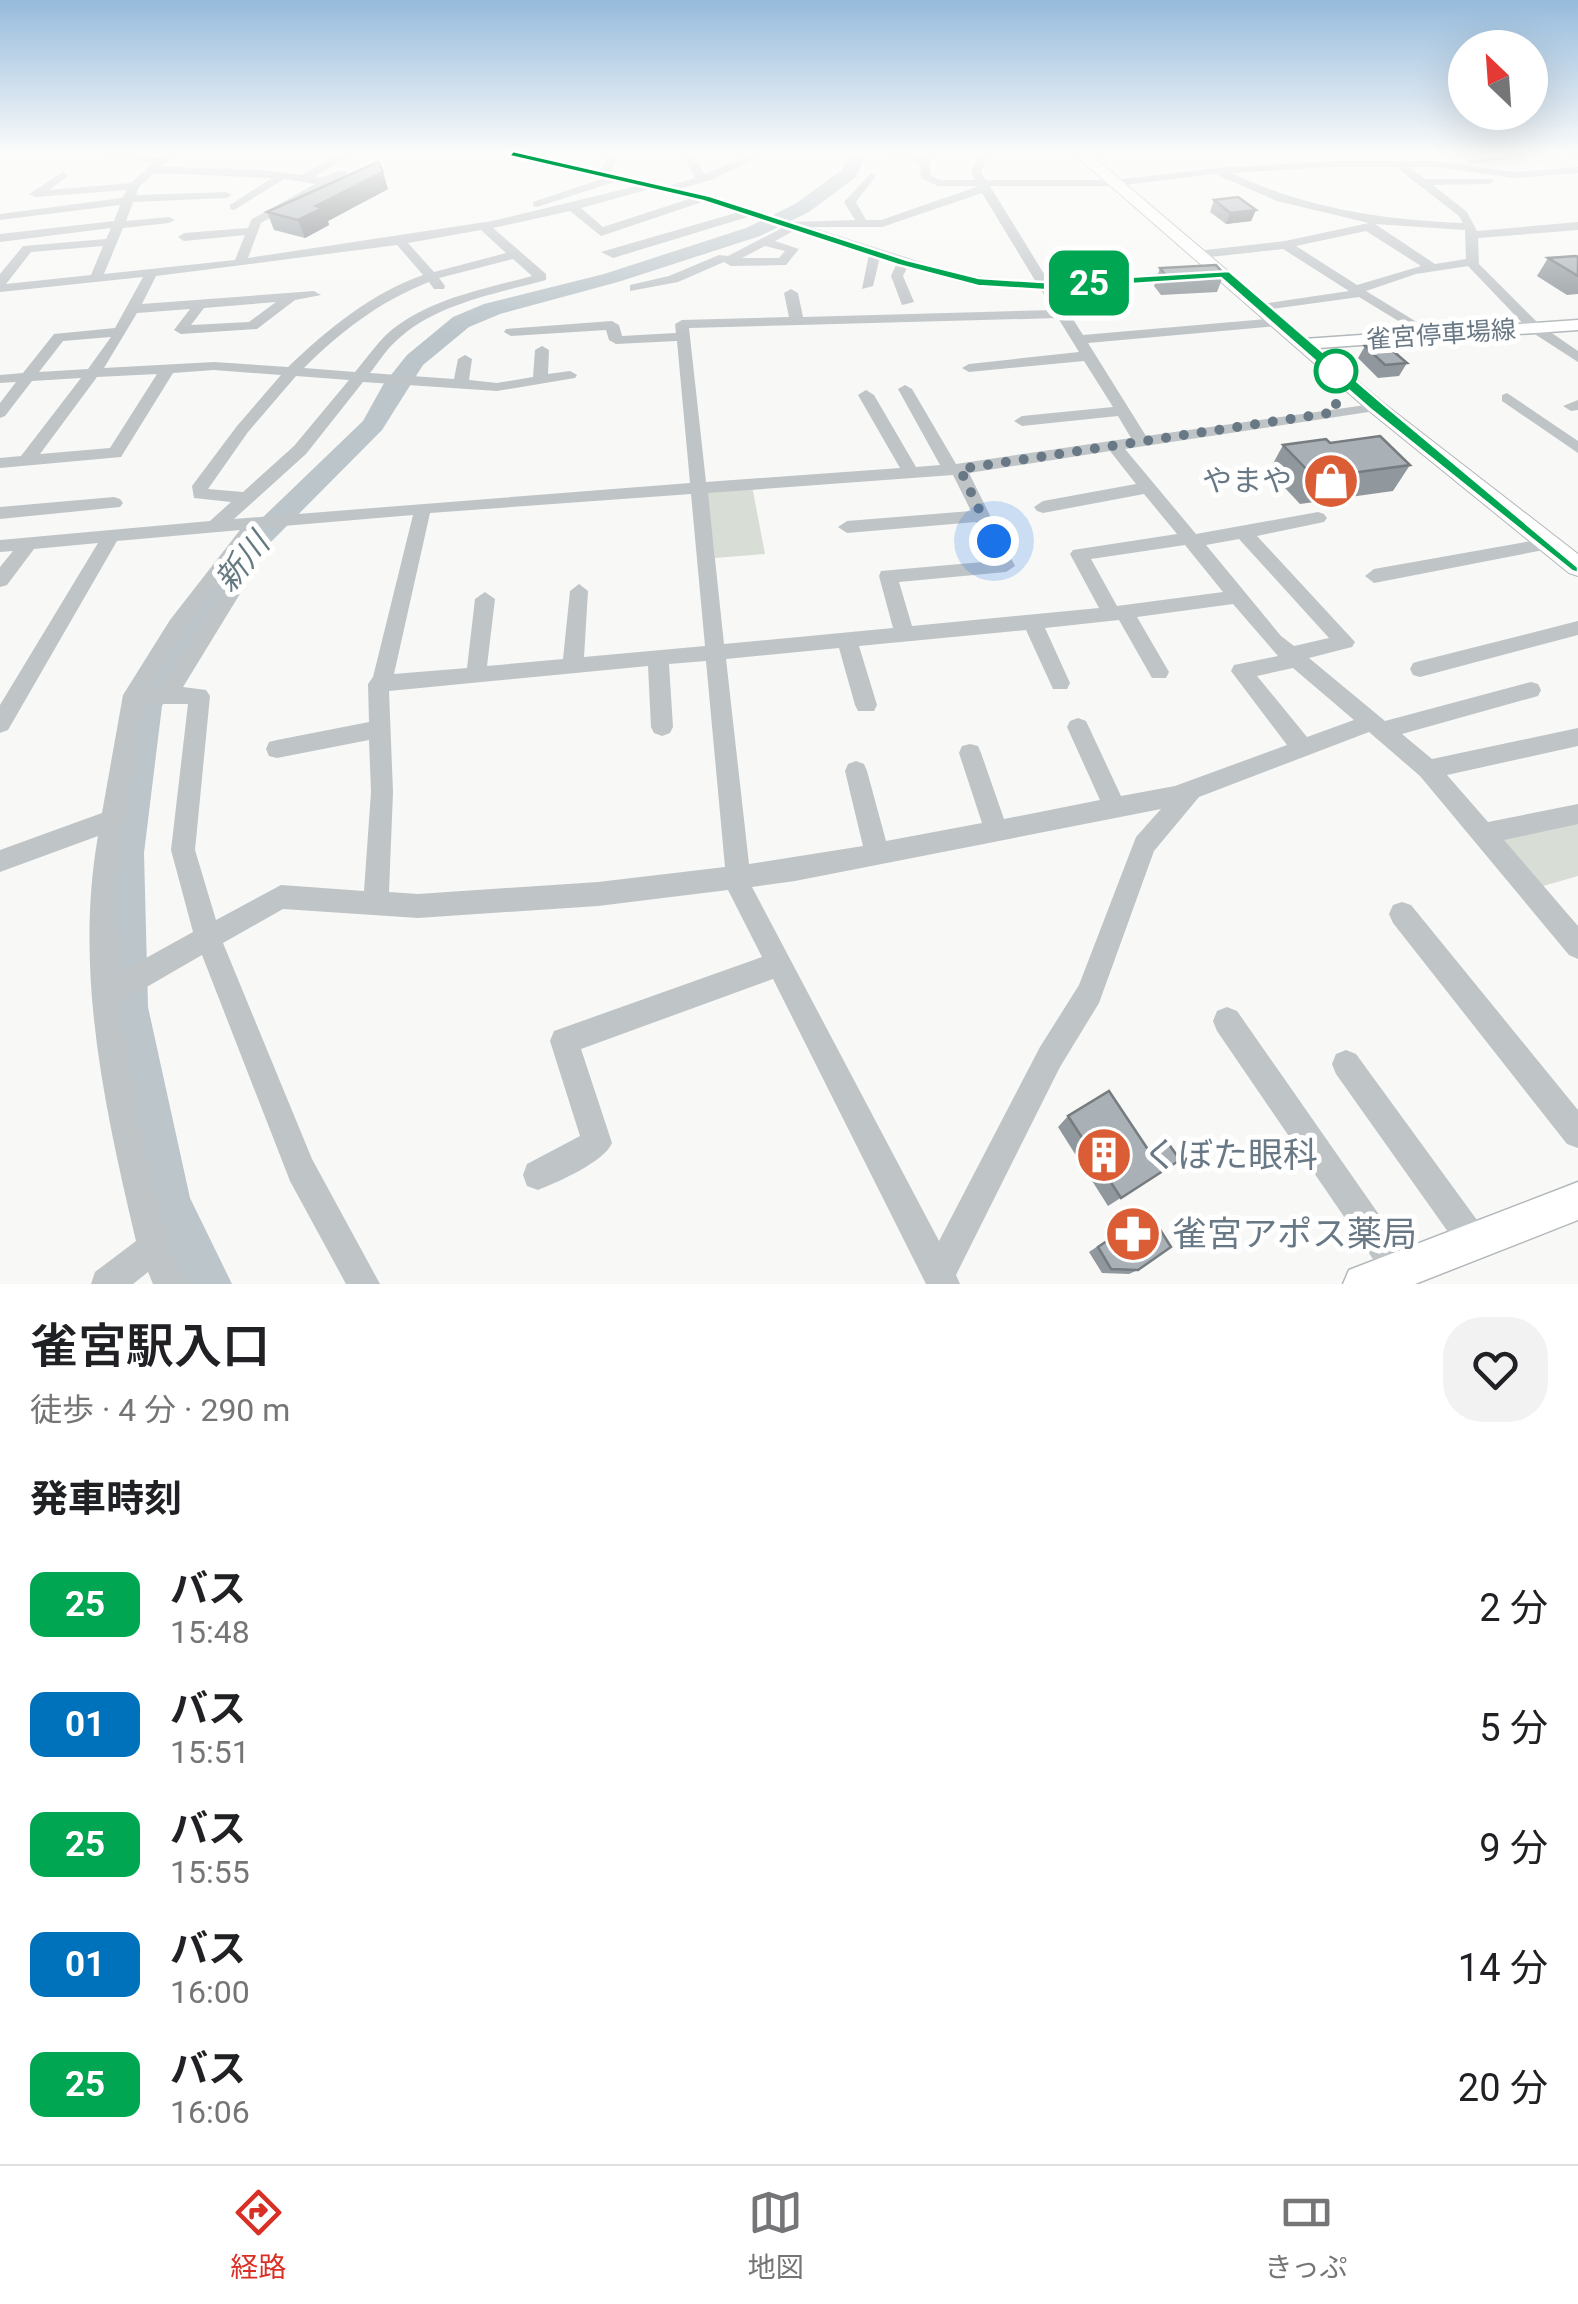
<!DOCTYPE html>
<html lang="ja">
<head>
<meta charset="utf-8">
<style>
	:root { --surface:#fff; --page:#f2f2f2; --text:#202124; --muted:#757577; --line:#e0e0e0; --accent:#d93025 }
	body { margin:0; font-family:Roboto,"Noto Sans JP",sans-serif; background:var(--page); color:var(--text); height:100vh; display:flex; flex-direction:column; font-size:38px; white-space:nowrap }
	* { box-sizing:border-box; margin:0 }
	p { font-size:32px; color:var(--muted) }
	.icon { flex:none; width:55px; height:55px; fill:none; stroke:currentColor; stroke-width:2; stroke-linecap:round; stroke-linejoin:round }
	.map { position:relative; height:1284px; overflow:hidden }
	.side { display:flex; flex-direction:column; background:var(--surface); flex:1 }
	.side>* { flex:none }
	.badge { padding:0 20px; border-radius:15px; font-size:35px; line-height:65px }
	.needle { width:65px; rotate:335deg }
	.fabs { position:absolute; left:1448px; top:30px; display:grid; gap:20px }
	.fabs a { display:grid; place-items:center; width:100px; height:100px; border-radius:50%; background:var(--surface); box-shadow:0 10px 40px #0002; font-size:50px }
	.you { position:absolute; width:50px; height:50px; margin:-25px; border:8px solid #fff; border-radius:50%; background:#1a73e8; box-shadow:0 0 0 15px #1a73e833 }
	.map>.badge { position:absolute; translate:-50% -50%; box-shadow:0 0 0 5px #fff }
	h2 { padding:0 30px; font-size:38px; line-height:90px }
	.round { display:grid; place-items:center; flex:none; width:105px; height:105px; border-radius:40px; background:var(--page) }
	.overview { display:flex; align-items:center; justify-content:space-between; height:170px; padding:0 30px }
	h1 { font-size:48px; font-weight:600; line-height:75px }
	ul { padding:0; list-style:none }
	li { display:flex; align-items:center; gap:30px; height:120px; padding:0 30px }
	li div { flex:1 }
	li b { display:block; font-size:38px }
	li em { font-style:normal }
	li .badge { min-width:110px; font-weight:700; text-align:center }
	.dock { display:flex; justify-content:space-around; align-items:center; height:140px; border-top:2px solid var(--line); background:var(--surface); font-size:28px; color:var(--muted) }
	.dock a { display:grid; justify-items:center; gap:5px }
	.dock .on { color:var(--accent) }
	.map>svg:first-child { display:block }
</style>
</head>
<body>
<div class="map">
<svg width="1578" height="1284" viewBox="0 0 1578 1284">
	<rect width="100%" height="100%" fill="#f8f8f6"/>
	<!-- green -->
	<path fill="#d8ddd5" d="M 752,486 L 765,554 L 715,558 L 707,491 Z
		M 1578,822 L 1578,876 L 1533,889 L 1499,838 Z"/>
	<g fill="none" stroke-linecap="round" stroke-linejoin="round">
		<!-- river -->
		<path fill="#bbc5ca" fill-rule="evenodd" d="M 850,154 L 866,154 L 856,177 L 809,212 L 760,236 L 618,282 L 500,314 L 469,327 L 423,365 L 382,430 L 253,560 L 184,665 L 162,706 L 144,853 L 148,1007 L 190,1198 L 232,1284 L 177,1284 L 141,1204 L 104,1007 L 104,853 L 128,706 L 160,648 L 233,546 L 363,421 L 383,385 L 407,355 L 453,317 L 484,304 L 604,274 L 746,228 L 795,204 L 842,170 Z"/>
		<!-- major casing -->
		<g stroke="#b3b8bc" stroke-width="3">
			<path id="major" d="M 1578,320 L 1578,330 L 1304,349 L 1295,344 L 1304,339 Z
				M 1578,1182 L 1578,1220 L 1415,1284 L 1343,1284 L 1349,1270 Z"/>
		</g>
		<!-- highway casing -->
		<g stroke="#b3b7ba" stroke-width="2">
			<path id="highway" d="M 1074,154 L 1090,154 L 1382,402 L 1578,554 L 1578,576 L 1569,573 L 1368,410 Z"/>
		</g>
		<!-- minor -->
		<path fill="#bfc4c7" fill-rule="evenodd" d="M 97,154 L 160,157 L 174,154 L 161,167 L 253,169 L 302,175 L 338,154 L 350,154 L 315,177 C 327,179 335,169 347,171 L 347,175 L 261,223 L 248,258 L 492,221 L 637,186 L 617,181 L 537,207 L 533,206 L 533,202 L 604,178 L 507,154 L 526,154 L 601,171 L 608,154 L 618,154 L 611,173 L 668,186 L 695,178 L 683,154 L 693,154 L 705,174 L 751,154 L 765,154 L 711,180 L 679,189 L 793,222 L 855,220 L 844,202 L 871,173 L 876,176 L 856,202 L 866,220 L 881,220 L 979,186 L 938,186 L 921,178 L 919,162 L 884,154 L 929,154 L 931,176 L 940,180 L 975,180 L 971,172 L 978,154 L 988,154 L 981,172 L 986,180 L 1115,180 L 1217,168 L 1334,161 L 1437,161 L 1513,172 L 1578,167 L 1578,173 L 1513,178 L 1437,167 L 1409,167 L 1425,179 L 1493,179 L 1494,181 L 1489,184 L 1433,185 L 1467,212 L 1477,231 L 1578,222 L 1578,230 L 1478,238 L 1479,264 L 1540,325 L 1578,351 L 1578,362 L 1530,331 L 1468,266 L 1416,274 L 1366,291 L 1433,332 L 1435,335 L 1428,339 L 1359,297 L 1257,311 L 1257,305 L 1262,304 L 1349,291 L 1283,249 L 1201,258 L 1195,254 L 1197,251 L 1285,241 L 1369,223 L 1277,201 L 1215,174 L 1115,186 L 990,186 L 1049,282 L 1182,273 L 1188,277 L 1182,281 L 1054,289 L 1083,335 L 1279,318 L 1286,322 L 1279,326 L 1088,343 L 1146,436 L 1380,403 L 1380,409 L 1375,411 L 1125,449 L 1196,534 L 1318,512 L 1324,514 L 1327,518 L 1324,522 L 1257,536 L 1355,642 L 1352,647 L 1309,658 L 1385,721 L 1531,682 L 1538,684 L 1541,690 L 1538,696 L 1402,734 L 1432,759 L 1578,728 L 1578,746 L 1447,775 L 1488,822 L 1578,804 L 1578,824 L 1504,840 L 1578,926 L 1578,959 L 1569,955 L 1420,776 L 1369,732 L 1199,797 L 1154,851 L 1099,1003 L 1060,1067 L 956,1275 L 960,1284 L 926,1284 L 773,979 L 581,1049 L 612,1143 C 604,1162 558,1182 538,1190 L 527,1186 L 523,1175 L 527,1164 L 580,1136 L 550,1041 L 554,1031 L 762,957 L 728,890 L 598,906 L 418,918 L 283,909 L 223,943 L 312,1159 L 380,1284 L 346,1284 L 290,1181 L 202,955 L 119,1003 L 138,1121 L 168,1245 L 186,1284 L 153,1284 L 148,1272 L 133,1284 L 91,1284 L 95,1272 L 136,1241 C 105,1109 74,972 98,836 L 0,872 L 0,850 L 102,813 L 123,695 L 170,620 L 240,530 L 117,541 L 8,730 L 0,733 L 0,705 L 98,543 L 34,549 L 7,585 L 0,587 L 0,567 L 13,551 L 0,552 L 0,540 L 210,521 L 231,502 L 194,498 L 192,486 L 237,426 L 281,375 L 214,370 L 173,373 L 121,457 L 0,468 L 0,458 L 21,456 L 81,378 L 32,381 L 5,416 L 0,418 L 0,403 L 16,382 L 0,383 L 0,375 L 23,373 L 54,334 L 115,328 L 143,277 L 0,292 L 0,274 L 23,246 L 106,239 L 111,228 L 0,242 L 0,234 L 114,221 L 120,205 L 0,220 L 0,214 L 122,198 L 127,190 L 35,197 L 29,194 L 63,172 L 68,175 L 67,177 L 49,190 L 131,183 L 154,162 ZM 1334,167 L 1396,167 L 1459,216 L 1463,223 C 1381,220 1305,208 1231,173 ZM 154,173 L 272,178 L 230,205 L 230,209 L 234,210 L 284,179 L 315,184 L 252,219 L 248,228 L 184,233 L 178,237 L 184,241 L 245,235 L 235,260 L 104,274 L 123,228 L 169,223 L 175,220 L 169,217 L 126,221 L 133,202 L 226,198 L 232,195 L 226,192 L 136,195 L 139,187 ZM 650,189 L 692,198 L 603,227 L 581,208 ZM 982,193 L 1036,282 L 962,275 L 811,227 L 882,227 ZM 705,201 L 739,212 L 601,252 L 613,258 L 751,216 L 784,227 L 728,256 L 719,255 L 669,276 L 630,285 L 630,291 L 678,282 L 724,262 L 731,266 L 786,265 L 799,249 L 775,241 L 795,230 L 869,254 L 862,289 L 873,286 L 880,257 L 897,263 L 891,276 L 902,305 L 914,302 L 903,276 L 908,266 L 961,283 L 1041,290 L 1054,310 L 803,317 L 798,293 L 791,289 L 784,293 L 789,317 L 682,320 L 675,324 L 676,333 L 622,336 L 619,325 L 612,321 L 506,329 L 504,332 L 511,336 L 606,330 L 609,340 L 616,344 L 677,341 L 690,483 L 234,519 L 306,454 L 363,382 L 497,391 L 575,378 L 577,375 L 570,371 L 548,374 L 549,350 L 542,346 L 535,350 L 533,377 L 497,383 L 469,380 L 472,359 L 465,355 L 458,359 L 454,379 L 370,373 C 378,363 385,351 395,342 C 434,304 495,294 546,280 L 546,274 L 493,228 L 570,211 L 601,236 ZM 1375,224 L 1465,230 L 1466,259 L 1435,264 ZM 481,230 L 506,253 L 434,272 L 408,243 ZM 1366,231 L 1421,266 L 1357,285 L 1296,246 ZM 397,245 L 423,275 C 370,294 328,329 288,367 L 214,362 L 104,368 L 137,313 L 190,309 L 174,330 L 181,334 L 257,329 L 295,300 L 321,295 L 314,291 L 142,304 L 156,276 ZM 103,246 L 91,275 L 6,284 L 31,252 ZM 765,246 L 785,251 L 779,258 L 742,258 ZM 513,259 L 532,276 C 482,290 426,299 386,335 C 375,346 365,360 355,372 L 304,368 C 340,332 380,301 429,282 L 434,289 L 444,289 L 445,286 L 439,278 ZM 276,302 L 249,322 L 191,325 L 204,308 ZM 1058,318 L 1079,352 L 969,364 L 962,368 L 969,372 L 1084,361 L 1113,407 L 1022,416 L 1014,421 L 1022,426 L 1118,416 L 1131,438 L 956,464 L 912,389 L 905,385 L 898,389 L 940,465 L 916,467 L 874,395 L 866,390 L 858,395 L 900,468 L 706,482 L 689,328 ZM 111,337 L 88,369 L 39,372 L 63,341 ZM 157,374 L 110,448 L 40,454 L 97,377 ZM 296,376 L 349,380 L 294,446 L 243,492 L 208,489 L 248,432 ZM 1110,451 L 1136,484 L 1043,501 L 1034,507 L 1037,511 L 1043,513 L 1144,494 L 1177,534 L 1073,550 L 1070,554 L 1099,608 L 912,626 L 899,582 L 1006,572 L 1015,566 L 969,473 ZM 953,475 L 971,511 L 847,521 L 838,527 L 847,533 L 976,522 L 994,561 L 881,571 L 879,576 L 893,628 L 724,644 L 708,493 ZM 691,494 L 705,646 L 584,657 L 588,591 L 579,584 L 570,591 L 563,659 L 487,666 L 495,599 L 485,592 L 475,599 L 467,668 L 394,674 L 430,513 ZM 413,515 L 373,677 L 368,684 L 369,722 L 277,740 L 269,742 L 266,749 L 269,756 L 277,758 L 369,740 L 371,792 L 364,891 L 281,885 L 216,920 L 195,850 L 210,696 L 206,690 L 183,687 L 246,584 L 244,579 L 230,579 L 161,687 L 150,687 L 184,630 L 260,528 ZM 1239,539 L 1329,638 L 1294,646 L 1281,636 L 1206,545 ZM 1185,545 L 1223,592 L 1117,606 L 1091,559 ZM 1233,604 L 1278,656 L 1234,665 L 1231,671 L 1287,745 L 1175,786 L 1121,796 L 1086,721 L 1078,718 L 1070,721 L 1067,727 L 1100,800 L 1004,819 L 981,753 L 978,746 L 970,744 L 962,746 L 959,753 L 982,823 L 886,841 L 867,771 L 864,764 L 856,761 L 848,764 L 845,771 L 863,846 L 749,864 L 726,659 L 839,648 L 855,705 L 858,711 L 874,711 L 877,705 L 859,646 L 1026,630 L 1053,689 L 1067,689 L 1070,683 L 1045,628 L 1119,620 L 1152,678 L 1166,678 L 1169,672 L 1137,617 ZM 706,661 L 725,867 L 598,882 L 418,894 L 389,892 L 393,792 L 389,691 L 648,666 L 651,727 L 654,733 L 662,736 L 670,733 L 673,727 L 669,664 ZM 1293,668 L 1354,720 L 1307,737 L 1257,676 ZM 143,704 L 188,704 L 171,850 L 193,932 L 117,974 L 115,878 ZM 1161,809 L 1136,837 L 1079,985 L 1040,1047 L 939,1241 L 752,887 L 795,881 Z
			M 1512,154 L 1551,154 L 1471,164 L 1466,161 Z
			M 1569,154 L 1578,154 L 1578,159 Z
			M 1507,393 L 1578,441 L 1578,453 L 1502,401 L 1502,395 Z
			M 1578,400 L 1578,410 L 1571,411 L 1563,406 Z
			M 114,497 L 120,499 L 123,503 L 120,507 L 0,519 L 0,507 Z
			M 1548,538 L 1554,540 L 1557,544 L 1554,548 L 1374,583 L 1365,576 L 1374,569 Z
			M 1578,621 L 1578,635 L 1420,677 L 1413,675 L 1410,669 L 1413,663 L 1420,661 Z
			M 1402,902 L 1411,905 L 1578,1110 L 1578,1148 L 1567,1144 L 1393,923 L 1389,914 L 1393,905 Z
			M 1227,1007 L 1237,1011 L 1410,1259 L 1415,1270 L 1410,1281 L 1404,1284 L 1388,1281 L 1217,1031 L 1213,1021 L 1217,1011 Z
			M 1346,1050 L 1356,1054 L 1485,1231 L 1490,1242 L 1485,1253 L 1474,1258 L 1463,1253 L 1336,1074 L 1332,1064 L 1336,1054 Z"/>
		<!-- major -->
		<use href="#major" fill="#fff" fill-rule="evenodd"/>
		<!-- highway -->
		<use href="#highway" fill="#fff" fill-rule="evenodd"/>
	</g>
	<!-- wall -->
	<path fill="#91989d" d="M 388,189 L 328,221 L 329,225 L 305,238 L 274,230 L 267,212 Z
		M 1214,200 L 1256,210 L 1251,221 L 1226,224 L 1210,212 Z
		M 1578,257 L 1578,294 L 1567,295 L 1537,276 L 1548,258 Z
		M 1160,268 L 1224,274 L 1217,292 L 1161,295 L 1154,286 Z
		M 1365,346 L 1407,363 L 1399,376 L 1378,378 L 1358,358 Z
		M 1330,443 L 1410,465 L 1393,491 L 1300,504 L 1269,471 L 1283,445 Z
		M 1068,1116 L 1149,1151 L 1180,1160 L 1108,1206 L 1058,1127 Z
		M 1149,1212 L 1138,1270 L 1129,1274 L 1102,1273 L 1089,1252 Z"/>
	<!-- shaded-wall -->
	<path fill="#767c7f" d="M 383,172 L 388,189 L 328,221 L 329,225 L 305,238 L 298,220 L 316,206 Z
		M 1256,210 L 1251,221 L 1226,224 L 1230,213 Z"/>
	<!-- building -->
	<path fill="#a9b1b6" stroke="#767c7f" stroke-width="2.5" d="M 378,162 L 383,172 L 316,206 L 323,208 L 298,220 L 267,212 Z
		M 1238,197 L 1256,210 L 1230,213 L 1214,200 Z
		M 1576,256 L 1578,257 L 1578,276 L 1548,258 Z
		M 1216,265 L 1224,274 L 1167,277 L 1160,268 Z
		M 1385,344 L 1407,363 L 1385,365 L 1365,346 Z
		M 1380,436 L 1410,465 L 1315,478 L 1283,445 L 1326,439 L 1330,443 Z
		M 1109,1091 L 1149,1151 L 1166,1140 L 1180,1160 L 1121,1198 L 1068,1116 Z
		M 1149,1212 L 1171,1247 L 1138,1270 L 1111,1269 L 1098,1247 Z"/>
	<!-- sky -->
	<linearGradient id="sky" x2="0" y2="1"><stop stop-color="#96bbdc"/><stop offset="0.46" stop-color="#fcfcfb"/><stop offset="1" stop-color="#fcfcfb" stop-opacity="0"/></linearGradient>
	<rect width="1578" height="334" fill="url(#sky)"/>
	<!-- line -->
	<path fill="#00a651" stroke="#fff" stroke-width="2.5" d="M 513,151 L 710,196 L 907,260 L 979,278 L 1043,282 L 1229,271 L 1381,402 L 1578,567 L 1578,573 L 1572,571 L 1370,409 L 1221,278 L 1043,290 L 978,286 L 898,265 L 703,201 L 509,156 Z"/>
	<g fill="none" stroke-linecap="round" stroke-linejoin="round">
		<!-- walk -->
		<path stroke="#697885" stroke-width="10" stroke-dasharray="0 18" d="M 994,541 L 960,469 L 1336,412 L 1336,371"/>
	</g>
	<!-- icons -->
	<defs>
		<g id="shop-disc" transform="scale(2.875)"><circle r="9.5" fill="#da5d35" stroke="#fff"/><path d="M-5-2.5h2.3a2.7 3.5 0 0 1 5.4 0H5L5.5 6h-11ZM-1.5-2.5h3a1.5 2.3 0 0 0-3 0Z" fill="#fff"/></g>
		<g id="building-disc" transform="scale(2.875)"><circle r="9.5" fill="#da5d35" stroke="#fff"/><path d="M-4-6H4V6H1V3H-1V6H-4ZM-2.5-4.3h1.7v1.8h-1.7ZM.8-4.3h1.7v1.8H.8ZM-2.5-1h1.7V.8h-1.7ZM.8-1h1.7V.8H.8Z" fill="#fff"/></g>
		<g id="pharmacy-disc" transform="scale(2.875)"><circle r="9.5" fill="#da5d35" stroke="#fff"/><path d="M-2-6h4v4h4v4h-4v4h-4v-4h-4v-4h4Z" fill="#fff"/></g>
	</defs>
	<g fill-rule="evenodd">
		<use href="#shop-disc" x="1331" y="481"/>
		<use href="#building-disc" x="1104" y="1155"/>
		<use href="#pharmacy-disc" x="1133" y="1234"/>
	</g>
	<!-- markers -->
	<circle fill="#fff" stroke="#00a651" stroke-width="5" cx="1336" cy="371" r="20"/>
	<g text-anchor="middle" stroke-width="10" stroke-linejoin="round" paint-order="stroke">
		<!-- far-street labels -->
		<g font-size="25" fill="#697885" stroke="#fff">
			<text transform="translate(1441 334) rotate(-4)" y="9">雀宮停車場線</text>
		</g>
		<!-- poi labels -->
		<g font-size="30" fill="#697885" stroke="#fff" text-anchor="end">
			<text x="1292" y="491">やまや</text>
		</g>
		<!-- water labels -->
		<g font-size="32" font-style="italic" fill="#657980" stroke="#fff">
			<text transform="translate(242 562) rotate(-51)" y="11">新川</text>
		</g>
		<!-- near-poi labels -->
		<g font-size="35" fill="#697885" stroke="#fff" text-anchor="start">
			<text x="1143" y="1167">くぼた眼科</text>
			<text x="1172" y="1246">雀宮アポス薬局</text>
		</g>
	</g>
</svg>
<div class="fabs">
<a><svg class="needle" viewBox="-14 -14 28 28"><path d="M0-13l5 13h-10z" fill="#e53935"/><path d="M0 13l5-13h-10z" fill="#757577"/></svg></a>
</div>
<div class="you" style="left:994px;top:541px"></div>
<b class="badge" style="left:1089px;top:283px;background:#00a651;color:#fff">25</b>
</div>
<section class="side">
<div class="overview"><div><h1>雀宮駅入口</h1><p>徒歩 · 4 分 · 290 m</p></div><a class="round"><svg class="icon" aria-label="heart" viewBox="0 0 24 24"><path d="M12 20l-8-8c-3-5 5-10 8-4 3-6 11-1 8 4z"/></svg></a></div>
<h2>発車時刻</h2>
<ul>
<li><span class="badge" style="background:#00a651;color:#fff">25</span><div><b>バス</b><p>15:48</p></div><em>2 分</em></li>
<li><span class="badge" style="background:#0072bc;color:#fff">01</span><div><b>バス</b><p>15:51</p></div><em>5 分</em></li>
<li><span class="badge" style="background:#00a651;color:#fff">25</span><div><b>バス</b><p>15:55</p></div><em>9 分</em></li>
<li><span class="badge" style="background:#0072bc;color:#fff">01</span><div><b>バス</b><p>16:00</p></div><em>14 分</em></li>
<li><span class="badge" style="background:#00a651;color:#fff">25</span><div><b>バス</b><p>16:06</p></div><em>20 分</em></li>
</ul>
</section>
<nav class="dock">
<a class="on"><svg class="icon" aria-label="directions" viewBox="0 0 24 24"><path d="M12 3l9 9-9 9-9-9zM9 14v-3h6M13 9l2 2-2 2"/></svg>経路</a>
<a><svg class="icon" aria-label="map" viewBox="0 0 24 24"><path d="M3 6l6-2 6 2 6-2v14l-6 2-6-2-6 2zM9 4v14M15 6v14"/></svg>地図</a>
<a><svg class="icon" aria-label="tickets" viewBox="0 0 24 24"><path d="M3 7h18v10H3zM15 7v10"/></svg>きっぷ</a>
</nav>
</body>
</html>
